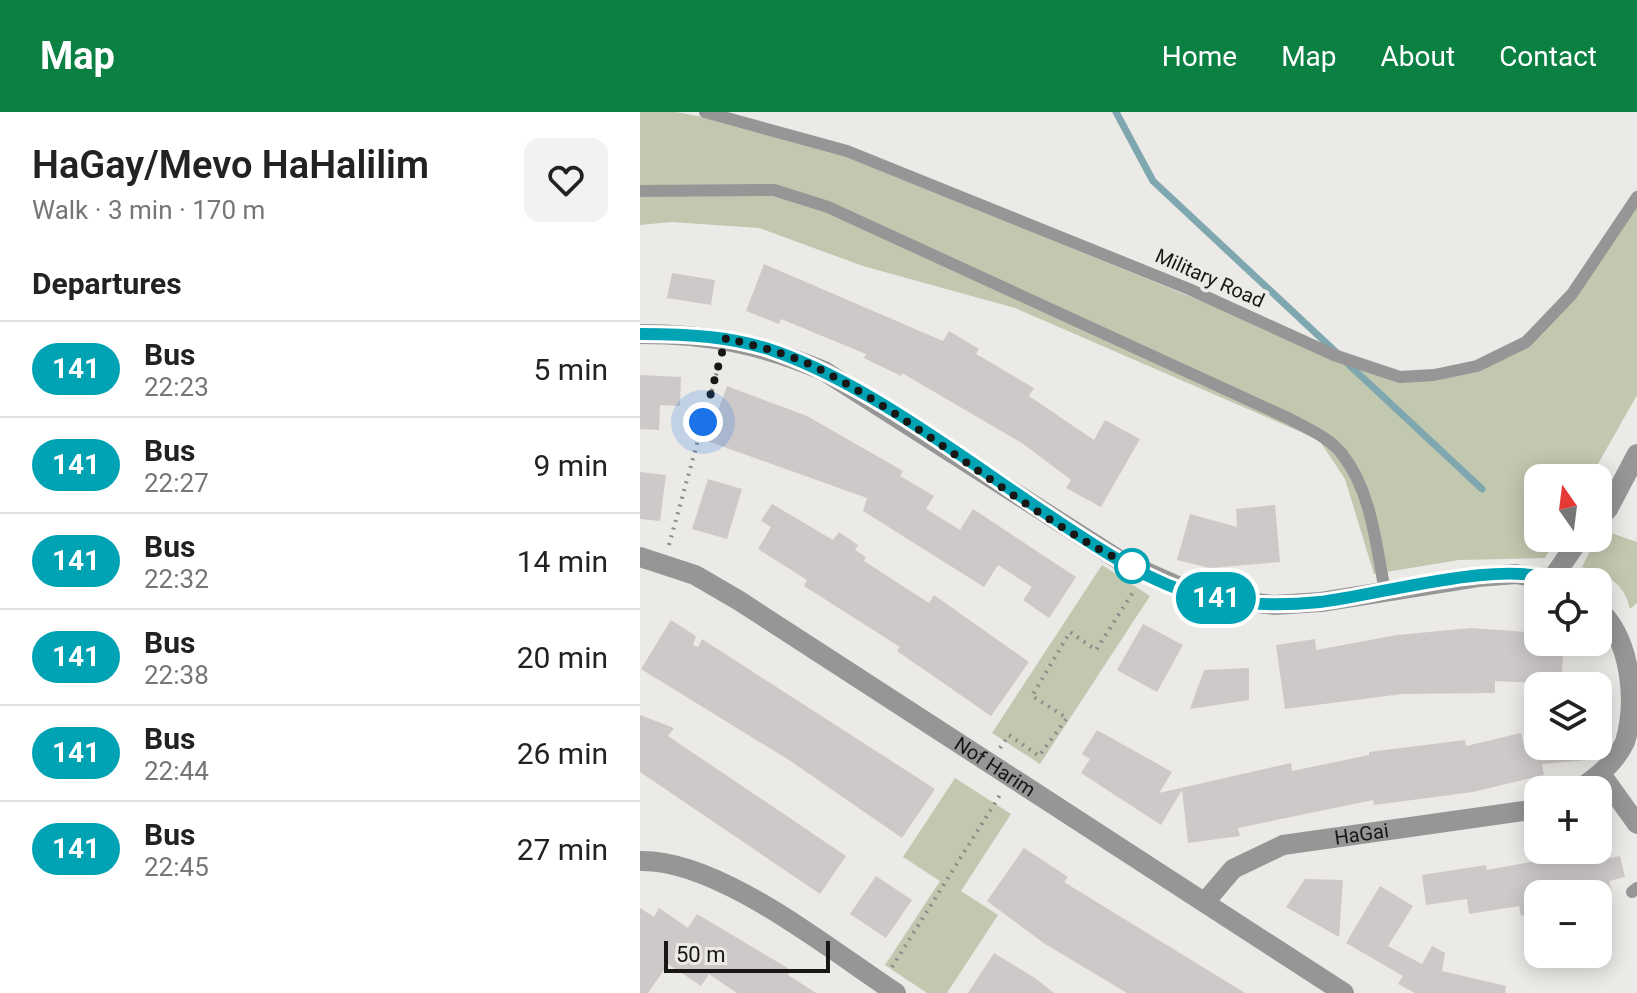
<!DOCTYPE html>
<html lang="en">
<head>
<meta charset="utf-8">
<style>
	:root { --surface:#fff; --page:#f2f2f2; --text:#222; --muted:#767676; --line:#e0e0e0; --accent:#0b8043 }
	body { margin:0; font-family:Roboto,sans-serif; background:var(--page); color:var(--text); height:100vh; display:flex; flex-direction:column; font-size:30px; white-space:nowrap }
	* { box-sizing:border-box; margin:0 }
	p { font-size:26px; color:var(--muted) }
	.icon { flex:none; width:44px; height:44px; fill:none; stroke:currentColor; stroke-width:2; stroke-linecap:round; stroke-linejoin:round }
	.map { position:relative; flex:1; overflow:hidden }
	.drawer { display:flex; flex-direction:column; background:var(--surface); width:640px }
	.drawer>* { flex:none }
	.badge { padding:0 16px; border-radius:26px; font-size:28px; line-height:52px }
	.needle { width:52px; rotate:346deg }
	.fabs { position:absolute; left:884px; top:352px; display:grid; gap:16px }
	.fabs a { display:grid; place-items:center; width:88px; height:88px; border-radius:16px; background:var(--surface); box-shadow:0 4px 20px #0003; font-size:40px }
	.scale { position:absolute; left:24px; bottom:20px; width:166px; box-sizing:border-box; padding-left:8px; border:4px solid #181716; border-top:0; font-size:22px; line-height:28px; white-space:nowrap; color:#181716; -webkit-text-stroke:6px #ebeae7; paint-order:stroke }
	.you { position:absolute; width:40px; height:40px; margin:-20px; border:6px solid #fff; border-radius:50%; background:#1a73e8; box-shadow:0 0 0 12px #1a73e833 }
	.map>.badge { position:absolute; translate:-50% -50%; box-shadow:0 0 0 4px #fff }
	h2 { padding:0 32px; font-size:30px; line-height:72px }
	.round { display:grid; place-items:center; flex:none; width:84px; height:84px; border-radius:16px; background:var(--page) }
	.headline { display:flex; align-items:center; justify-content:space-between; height:136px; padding:0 32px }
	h1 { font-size:38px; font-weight:600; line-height:60px }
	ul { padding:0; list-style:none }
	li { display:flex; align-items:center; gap:24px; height:96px; padding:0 32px; border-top:2px solid var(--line) }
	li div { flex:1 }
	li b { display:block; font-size:30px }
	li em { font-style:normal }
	li .badge { min-width:88px; font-weight:700; text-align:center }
	header { display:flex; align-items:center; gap:48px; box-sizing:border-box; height:112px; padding:0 40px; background:var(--accent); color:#fff }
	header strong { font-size:38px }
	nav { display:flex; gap:44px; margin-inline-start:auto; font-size:28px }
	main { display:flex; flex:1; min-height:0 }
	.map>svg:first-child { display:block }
</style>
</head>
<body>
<header>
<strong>Map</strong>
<nav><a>Home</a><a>Map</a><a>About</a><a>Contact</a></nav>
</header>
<main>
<section class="drawer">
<div class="headline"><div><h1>HaGay/Mevo HaHalilim</h1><p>Walk · 3 min · 170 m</p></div><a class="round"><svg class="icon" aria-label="heart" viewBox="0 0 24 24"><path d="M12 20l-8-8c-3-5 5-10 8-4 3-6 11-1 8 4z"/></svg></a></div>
<h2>Departures</h2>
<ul>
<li><span class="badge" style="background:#00a3b4;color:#fff">141</span><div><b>Bus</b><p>22:23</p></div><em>5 min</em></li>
<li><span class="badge" style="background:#00a3b4;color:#fff">141</span><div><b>Bus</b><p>22:27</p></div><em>9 min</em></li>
<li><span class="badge" style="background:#00a3b4;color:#fff">141</span><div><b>Bus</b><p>22:32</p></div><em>14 min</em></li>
<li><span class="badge" style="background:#00a3b4;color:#fff">141</span><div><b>Bus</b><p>22:38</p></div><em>20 min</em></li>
<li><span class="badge" style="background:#00a3b4;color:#fff">141</span><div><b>Bus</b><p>22:44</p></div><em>26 min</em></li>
<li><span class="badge" style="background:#00a3b4;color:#fff">141</span><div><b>Bus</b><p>22:45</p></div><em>27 min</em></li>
</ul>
</section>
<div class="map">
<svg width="997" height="881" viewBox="0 0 997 881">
	<rect width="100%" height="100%" fill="#ebeae7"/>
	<!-- green -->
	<path fill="#c2c7af" d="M 0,0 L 36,0 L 84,9 L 206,44 L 759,270 L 889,234 L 997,94 L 997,283 L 950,366 L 898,366 L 898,426 L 917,426 L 905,446 L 819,448 L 734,462 L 705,367 L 679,328 L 375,196 L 223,154 L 119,116 L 32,110 L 0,113 Z
		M 971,421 L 997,430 L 997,491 L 990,497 C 984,470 967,463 942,455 L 951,437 Z
		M 462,453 L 510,484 L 400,652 L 352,621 Z
		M 315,666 L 371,702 L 321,779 L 358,803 L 307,881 L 287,881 L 245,853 L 300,769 L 263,745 Z"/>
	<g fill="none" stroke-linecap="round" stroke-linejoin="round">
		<!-- stream -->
		<path stroke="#7fa7b0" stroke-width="7" d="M 476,0 L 513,69 L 697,241
			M 706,250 L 842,377"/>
	</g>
	<!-- building -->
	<path fill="#cdc9c9" d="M 124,152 L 303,229 L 309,219 L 339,237 L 336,242 L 394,276 L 389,284 L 454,328 L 465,308 L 500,327 L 461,395 L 426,376 L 431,368 L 382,331 L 262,261 L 261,264 L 224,246 L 226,242 L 141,207 L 139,212 L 106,199 Z
		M 32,161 L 75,168 L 71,193 L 27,186 Z
		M 0,263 L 41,265 L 40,294 L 20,293 L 19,318 L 0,317 Z
		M 87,274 L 167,304 L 263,359 L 260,364 L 294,384 L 286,397 L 320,418 L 333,397 L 436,465 L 409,506 L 383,488 L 392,475 L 358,453 L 344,475 L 223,399 L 227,386 L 67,329 Z
		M 0,360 L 26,363 L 20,409 L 0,407 Z
		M 68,367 L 102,377 L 87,427 L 52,417 Z
		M 132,392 L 193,428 L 199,420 L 218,433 L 215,438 L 226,445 L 224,449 L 289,491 L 294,483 L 389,550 L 351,604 L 257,539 L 260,535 L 164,474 L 167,468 L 118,437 L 131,415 L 121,409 Z
		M 635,393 L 640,450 L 570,456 L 537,448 L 550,402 L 597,415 L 596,397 Z
		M 31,508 L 56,524 L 53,533 L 58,535 L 62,527 L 295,677 L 262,726 L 149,648 L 1,557 Z
		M 503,512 L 543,533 L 517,580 L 477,558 Z
		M 831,516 L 898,521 L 898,530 L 924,530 L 921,572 L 855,569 L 855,581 L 762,582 L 645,597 L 636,533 L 675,527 L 676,538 L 757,523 Z
		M 609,556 L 609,588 L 550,597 L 564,558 Z
		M 0,603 L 34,616 L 28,624 L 206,744 L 180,782 L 0,660 Z
		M 457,618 L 532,660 L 519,681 L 651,651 L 652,659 L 729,643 L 729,640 L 825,628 L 826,634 L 881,621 L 884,634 L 956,634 L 957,647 L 902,652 L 904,663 L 833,680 L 734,693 L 733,688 L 598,716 L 600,724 L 548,731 L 542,678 L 521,713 L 441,661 L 450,647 L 442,642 Z
		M 384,736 L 428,765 L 424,770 L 605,881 L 487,881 L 405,832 L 347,789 Z
		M 928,738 L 964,738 L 966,747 L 980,744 L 985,765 L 969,769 L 972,782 L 898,782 L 898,801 L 881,804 L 879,794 L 829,802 L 827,787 L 786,793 L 782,763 L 846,753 L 847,758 L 929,743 Z
		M 236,764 L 272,788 L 246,826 L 210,802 Z
		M 665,767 L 703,768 L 699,825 L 646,795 Z
		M 740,774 L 773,794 L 748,834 L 782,852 L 792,834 L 805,841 L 802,859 L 866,874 L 865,881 L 775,881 L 758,872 L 763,864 L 706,831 Z
		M 0,796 L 14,805 L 19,796 L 48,816 L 57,802 L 151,858 L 148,863 L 176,881 L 97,881 L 69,862 L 61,874 L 28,852 L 8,881 L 0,881 Z
		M 354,841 L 395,866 L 414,881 L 328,881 Z"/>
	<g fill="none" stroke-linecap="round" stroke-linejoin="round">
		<!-- path -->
		<path stroke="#8c8b89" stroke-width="4" stroke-dasharray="2 6" stroke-linecap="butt" d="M 29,433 L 80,249
			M 360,636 L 369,623 L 399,644 L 427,606 L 392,584 L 430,520 L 456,538 L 495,477
			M 252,855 L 360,683"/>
		<!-- service -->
		<path stroke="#979596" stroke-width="12" d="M 65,0 L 207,39 L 549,177 L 694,243 L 760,265 L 794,263 L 837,254 L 886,230 L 932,182 L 997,85
			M 0,79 L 134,78 L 188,95 L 650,307 C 668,317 689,325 702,342 C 732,380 736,434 745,479
			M 992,780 L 997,776"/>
		<!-- minor -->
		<g stroke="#979596" stroke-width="20">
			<path d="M 0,222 C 70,222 120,232 184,259 L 481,449 L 560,484 L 634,493 L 681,490 L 838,465 L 876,462 L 919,470"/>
			<path d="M 958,407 L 968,397 L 997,342"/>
			<path d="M 912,467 L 940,426"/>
			<path d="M 961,662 L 997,712"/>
			<path d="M 938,678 C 957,665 975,651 985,630 C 997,589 991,527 958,497"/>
			<path d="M 0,749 C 79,747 190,838 256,881"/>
			<path id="s1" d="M 565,790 L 593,757 L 643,733 L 898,697"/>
		</g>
		<!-- tertiary -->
		<path stroke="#979596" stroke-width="20" id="s2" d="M 0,445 L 55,463 L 98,488 L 704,881"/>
	</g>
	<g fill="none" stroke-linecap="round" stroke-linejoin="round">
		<!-- line casing -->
		<g stroke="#fff" stroke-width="18">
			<path id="line" d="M 0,222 C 46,222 93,224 137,240 C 230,273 332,353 416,408 C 460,437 508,470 560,484 C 598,493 641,494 680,490 C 741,483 865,445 919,470"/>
		</g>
		<!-- line -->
		<use href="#line" stroke="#00a3b4" stroke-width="12"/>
		<!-- walk -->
		<path stroke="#181716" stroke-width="8" stroke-dasharray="0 14.4" d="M 63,310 L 86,226 C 120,235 154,243 185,260 C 291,316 385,403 492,454"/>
	</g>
	<!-- markers -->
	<circle fill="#fff" stroke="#00a3b4" stroke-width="4" cx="492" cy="454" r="16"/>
	<g text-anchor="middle" stroke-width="8" stroke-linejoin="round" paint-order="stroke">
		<!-- street labels -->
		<g font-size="20" fill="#181716" stroke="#ebeae7">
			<text transform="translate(570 166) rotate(24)" y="7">Military Road</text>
			<text dy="7" stroke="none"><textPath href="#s2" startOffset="414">Nof Harim</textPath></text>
			<text dy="7" stroke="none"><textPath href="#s1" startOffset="178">HaGai</textPath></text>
		</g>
	</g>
</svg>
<div class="fabs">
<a><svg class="needle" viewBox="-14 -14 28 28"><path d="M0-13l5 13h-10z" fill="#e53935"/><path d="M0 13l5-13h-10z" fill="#767676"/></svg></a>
<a><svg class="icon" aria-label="locate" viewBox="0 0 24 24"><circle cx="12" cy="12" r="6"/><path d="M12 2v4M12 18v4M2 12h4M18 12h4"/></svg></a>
<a><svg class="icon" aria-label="layers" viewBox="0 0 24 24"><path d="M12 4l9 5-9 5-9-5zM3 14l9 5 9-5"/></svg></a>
<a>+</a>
<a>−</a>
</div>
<div class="scale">50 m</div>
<div class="you" style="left:63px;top:310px"></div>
<b class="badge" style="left:576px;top:486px;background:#00a3b4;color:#fff">141</b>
</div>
</main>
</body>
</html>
